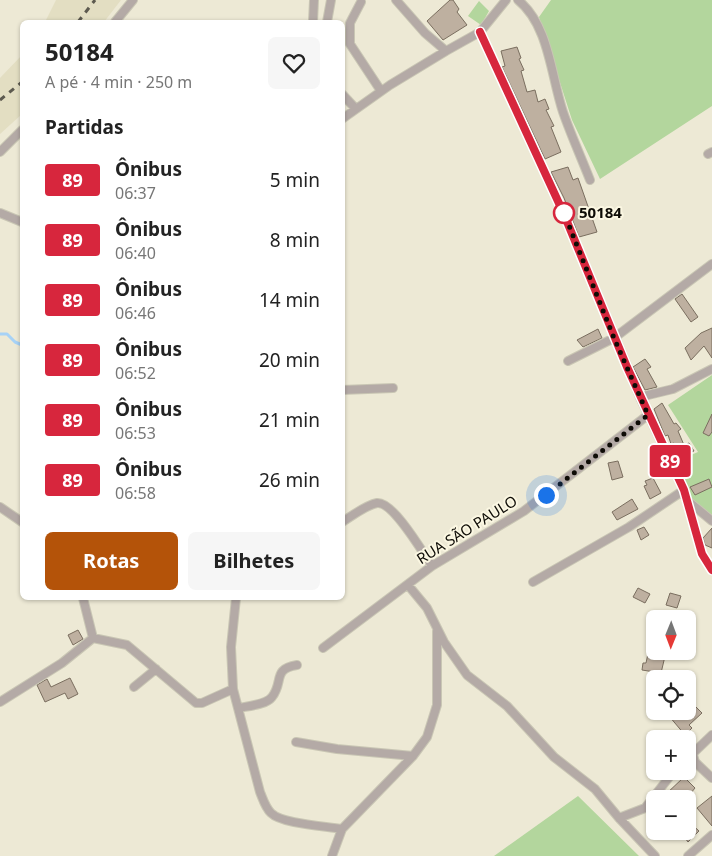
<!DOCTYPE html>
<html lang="pt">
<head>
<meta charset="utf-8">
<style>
	:root { --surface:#fff; --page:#f6f6f6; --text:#222; --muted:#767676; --accent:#b45309 }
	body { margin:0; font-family:"Noto Sans",sans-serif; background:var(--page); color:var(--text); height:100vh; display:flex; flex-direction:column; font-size:19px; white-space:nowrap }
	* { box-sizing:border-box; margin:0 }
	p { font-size:16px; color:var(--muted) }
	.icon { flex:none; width:28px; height:28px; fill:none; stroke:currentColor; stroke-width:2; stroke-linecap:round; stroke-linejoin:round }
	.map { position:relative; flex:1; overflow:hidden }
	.drawer { position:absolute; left:20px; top:20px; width:325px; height:580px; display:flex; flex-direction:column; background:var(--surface); border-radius:8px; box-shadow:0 1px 4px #0004 }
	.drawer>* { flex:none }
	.badge { padding:0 10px; border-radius:4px; font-size:18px; line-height:32px }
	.needle { width:32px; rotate:181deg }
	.fabs { position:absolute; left:646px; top:610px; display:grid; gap:10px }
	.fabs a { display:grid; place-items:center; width:50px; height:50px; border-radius:8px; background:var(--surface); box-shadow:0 1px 4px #0004; font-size:25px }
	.you { position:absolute; width:25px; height:25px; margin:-12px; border:4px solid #fff; border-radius:50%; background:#1a73e8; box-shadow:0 0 0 8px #1a73e833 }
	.map>.badge { position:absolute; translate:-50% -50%; box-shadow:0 0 0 2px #fff }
	h2 { padding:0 25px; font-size:19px; line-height:45px }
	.round { display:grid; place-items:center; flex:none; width:52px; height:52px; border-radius:8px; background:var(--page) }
	.headline { display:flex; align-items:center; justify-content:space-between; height:85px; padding:0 25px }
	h1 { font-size:24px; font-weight:700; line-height:38px }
	.action { display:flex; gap:10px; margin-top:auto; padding:10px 25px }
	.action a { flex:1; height:58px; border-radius:8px; background:var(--accent); color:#fff; font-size:20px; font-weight:700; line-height:58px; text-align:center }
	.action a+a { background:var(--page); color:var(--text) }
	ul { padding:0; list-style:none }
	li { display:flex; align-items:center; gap:15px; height:60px; padding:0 25px }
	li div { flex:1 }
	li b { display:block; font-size:19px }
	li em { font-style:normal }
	li .badge { min-width:55px; font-weight:700; text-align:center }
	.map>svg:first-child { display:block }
</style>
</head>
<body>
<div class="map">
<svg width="712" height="856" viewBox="0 0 712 856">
	<rect width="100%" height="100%" fill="#ede9d5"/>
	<!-- built -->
	<path fill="#e3dec2" d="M 56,0 L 121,0 L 104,22 L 45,22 Z
		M 22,55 L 22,114 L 0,134 L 0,78 Z"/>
	<!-- green -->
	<path fill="#b3d69d" d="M 551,0 L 712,0 L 712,106 L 600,179 L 572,120 L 539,17 Z
		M 479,1 L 489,11 L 481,25 L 468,16 Z
		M 712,375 L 712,517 L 693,501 L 674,462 L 698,452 L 668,405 Z
		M 578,796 L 639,856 L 494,856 Z"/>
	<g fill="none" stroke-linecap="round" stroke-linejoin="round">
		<!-- stream -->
		<path stroke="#a7d2f6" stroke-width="3" d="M 0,334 L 7,334 L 15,342 L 22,345"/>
	</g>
	<!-- building -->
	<path fill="#beb0a0" stroke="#7a6e5f" d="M 450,0 L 453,0 L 459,9 L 457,12 L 467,25 L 443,40 L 427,21 Z
		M 517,47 L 521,58 L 519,59 L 524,70 L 521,71 L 527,92 L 535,90 L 538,102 L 545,99 L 549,109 L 546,110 L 554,126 L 551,127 L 561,152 L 545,159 L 502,67 L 505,66 L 501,51 Z
		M 568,167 L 573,180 L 578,178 L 597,232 L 579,237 L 564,198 L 551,172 Z
		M 682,294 L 698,317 L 691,322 L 675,299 Z
		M 712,328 L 712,358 L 704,346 L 691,360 L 685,348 L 701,333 Z
		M 598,329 L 602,338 L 583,347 L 577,340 Z
		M 645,359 L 651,367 L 647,369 L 657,387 L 645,390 L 633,367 Z
		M 662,403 L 674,424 L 676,423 L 681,429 L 678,431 L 684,445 L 689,443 L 694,451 L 679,457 L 674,443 L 671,444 L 668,435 L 665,436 L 654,409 Z
		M 712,414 L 712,432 L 709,436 L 703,433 Z
		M 618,461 L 623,477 L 612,480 L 608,463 Z
		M 653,478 L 661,493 L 650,499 L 644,486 L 647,485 L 645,481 Z
		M 709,479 L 712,487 L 695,495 L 690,487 Z
		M 632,499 L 638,509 L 617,520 L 612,512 Z
		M 644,527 L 649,535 L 641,540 L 637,530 Z
		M 712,528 L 712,548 L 705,545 L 703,538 Z
		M 638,588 L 650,594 L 645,603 L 633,597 Z
		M 670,593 L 681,596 L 677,608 L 666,605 Z
		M 78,630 L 83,639 L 73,645 L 68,635 Z
		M 649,649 L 666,652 L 661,673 L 642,670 L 643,663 L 646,663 Z
		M 70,678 L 78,694 L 68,699 L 65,693 L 45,702 L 37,685 L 47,679 L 51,687 Z
		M 692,703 L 702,713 L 689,725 L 692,728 L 685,735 L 669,716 L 675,711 L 688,711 L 688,707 Z
		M 684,777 L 695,788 L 686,799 L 669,799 L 665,795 Z
		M 712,796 L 712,826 L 697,808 Z
		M 688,821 L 699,831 L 688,842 L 680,831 L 688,831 Z"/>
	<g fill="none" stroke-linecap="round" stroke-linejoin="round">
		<!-- minor casing -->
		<g stroke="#c9c6b4" stroke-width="10">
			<path id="minor" d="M 396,0 L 425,33 L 446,51 L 480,32 L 506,0
				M 518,0 C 549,25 551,76 563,112 C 571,135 581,157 590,180
				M 361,2 L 350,23 L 350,44 L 381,91
				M 115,22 L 133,0
				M 313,22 L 314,0
				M 327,22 L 331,0
				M 480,32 L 563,212 L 640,397 L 684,490 L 702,554 L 712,570
				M 342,94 L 356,109
				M 342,119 L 390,85 L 446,51
				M 0,152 L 22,130
				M 708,154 L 712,152
				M 0,213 L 22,222
				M 568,361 L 614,338 L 712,264
				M 342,390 L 393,388
				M 640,397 L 673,389 L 712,369
				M 688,501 L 712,521
				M 0,507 L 22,522
				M 342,522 C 352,516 366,505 377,503 C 393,501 423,553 432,566
				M 533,582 L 629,527 L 684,490
				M 408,585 L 427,608 L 444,642 L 467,675 L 507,706 L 554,757 L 595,789 L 619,818 L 655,856
				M 83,598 L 93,638
				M 236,598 L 231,647 L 233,689 L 260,792 C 263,799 265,807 271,813 C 282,824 325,826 342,829
				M 323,648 L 432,566 L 524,511 L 648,415
				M 134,687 L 156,669
				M 0,702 L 62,663 L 93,638 L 127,645 L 196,703 L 202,703 L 233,689
				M 238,708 C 248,706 266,705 272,697 C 284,682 272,669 297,665
				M 296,742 L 337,749 L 413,756
				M 693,755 L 695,762 L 712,778
				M 688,758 L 712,735
				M 619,818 L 645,808 L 674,771
				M 332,856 L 342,829 L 413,756 L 427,737 L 437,705 L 437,631
				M 688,856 L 712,835"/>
		</g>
		<!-- minor -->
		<use href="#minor" stroke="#b4aaa6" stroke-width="8"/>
		<!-- rail -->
		<path stroke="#5d5a4f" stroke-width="3" stroke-dasharray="6 6" stroke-linecap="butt" d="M 78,22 L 95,0
			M 0,100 L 22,82"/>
	</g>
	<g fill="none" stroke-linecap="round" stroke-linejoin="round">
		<!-- line casing -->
		<g stroke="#fff" stroke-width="11">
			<path id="line" d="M 480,32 L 563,212 L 627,367 L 684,490 L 702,554 L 712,570"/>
		</g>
		<!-- line -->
		<use href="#line" stroke="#d7263d" stroke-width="8"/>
		<!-- walk -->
		<path stroke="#0e0c06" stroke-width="5" stroke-dasharray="0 9" d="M 546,495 L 648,415 L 614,338 L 564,213"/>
	</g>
	<!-- markers -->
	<circle fill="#fff" stroke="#d7263d" stroke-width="2.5" cx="564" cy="213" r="10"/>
	<g text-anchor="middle" stroke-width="4" stroke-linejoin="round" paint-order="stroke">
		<!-- stop labels -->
		<g font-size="15" font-weight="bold" fill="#0e0c06" stroke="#fbf7e2" text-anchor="start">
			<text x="579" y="218">50184</text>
		</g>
		<!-- street labels -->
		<g font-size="15" fill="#0e0c06" stroke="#fbf7e2">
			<text transform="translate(467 530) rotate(-32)" y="5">RUA SÃO PAULO</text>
		</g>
	</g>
</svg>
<div class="fabs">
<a><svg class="needle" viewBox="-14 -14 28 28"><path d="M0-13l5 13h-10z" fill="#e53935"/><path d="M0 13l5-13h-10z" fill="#767676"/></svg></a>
<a><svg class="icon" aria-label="locate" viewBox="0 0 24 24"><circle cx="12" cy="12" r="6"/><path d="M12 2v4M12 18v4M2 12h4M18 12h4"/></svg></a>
<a>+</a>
<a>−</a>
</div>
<div class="you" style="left:546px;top:495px"></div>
<b class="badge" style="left:670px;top:461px;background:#d7263d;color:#fff">89</b>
<section class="drawer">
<div class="headline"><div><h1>50184</h1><p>A pé · 4 min · 250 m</p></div><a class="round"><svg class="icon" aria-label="heart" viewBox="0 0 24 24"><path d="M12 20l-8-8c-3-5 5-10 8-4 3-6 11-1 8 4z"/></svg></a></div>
<h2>Partidas</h2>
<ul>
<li><span class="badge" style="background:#d7263d;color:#fff">89</span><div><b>Ônibus</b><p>06:37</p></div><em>5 min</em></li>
<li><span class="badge" style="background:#d7263d;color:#fff">89</span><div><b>Ônibus</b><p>06:40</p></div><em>8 min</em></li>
<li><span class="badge" style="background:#d7263d;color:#fff">89</span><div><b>Ônibus</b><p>06:46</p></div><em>14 min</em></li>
<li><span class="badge" style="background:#d7263d;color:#fff">89</span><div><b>Ônibus</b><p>06:52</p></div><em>20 min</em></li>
<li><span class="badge" style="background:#d7263d;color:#fff">89</span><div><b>Ônibus</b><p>06:53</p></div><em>21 min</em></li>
<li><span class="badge" style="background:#d7263d;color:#fff">89</span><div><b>Ônibus</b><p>06:58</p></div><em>26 min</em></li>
</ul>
<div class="action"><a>Rotas</a><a>Bilhetes</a></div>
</section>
</div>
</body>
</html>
